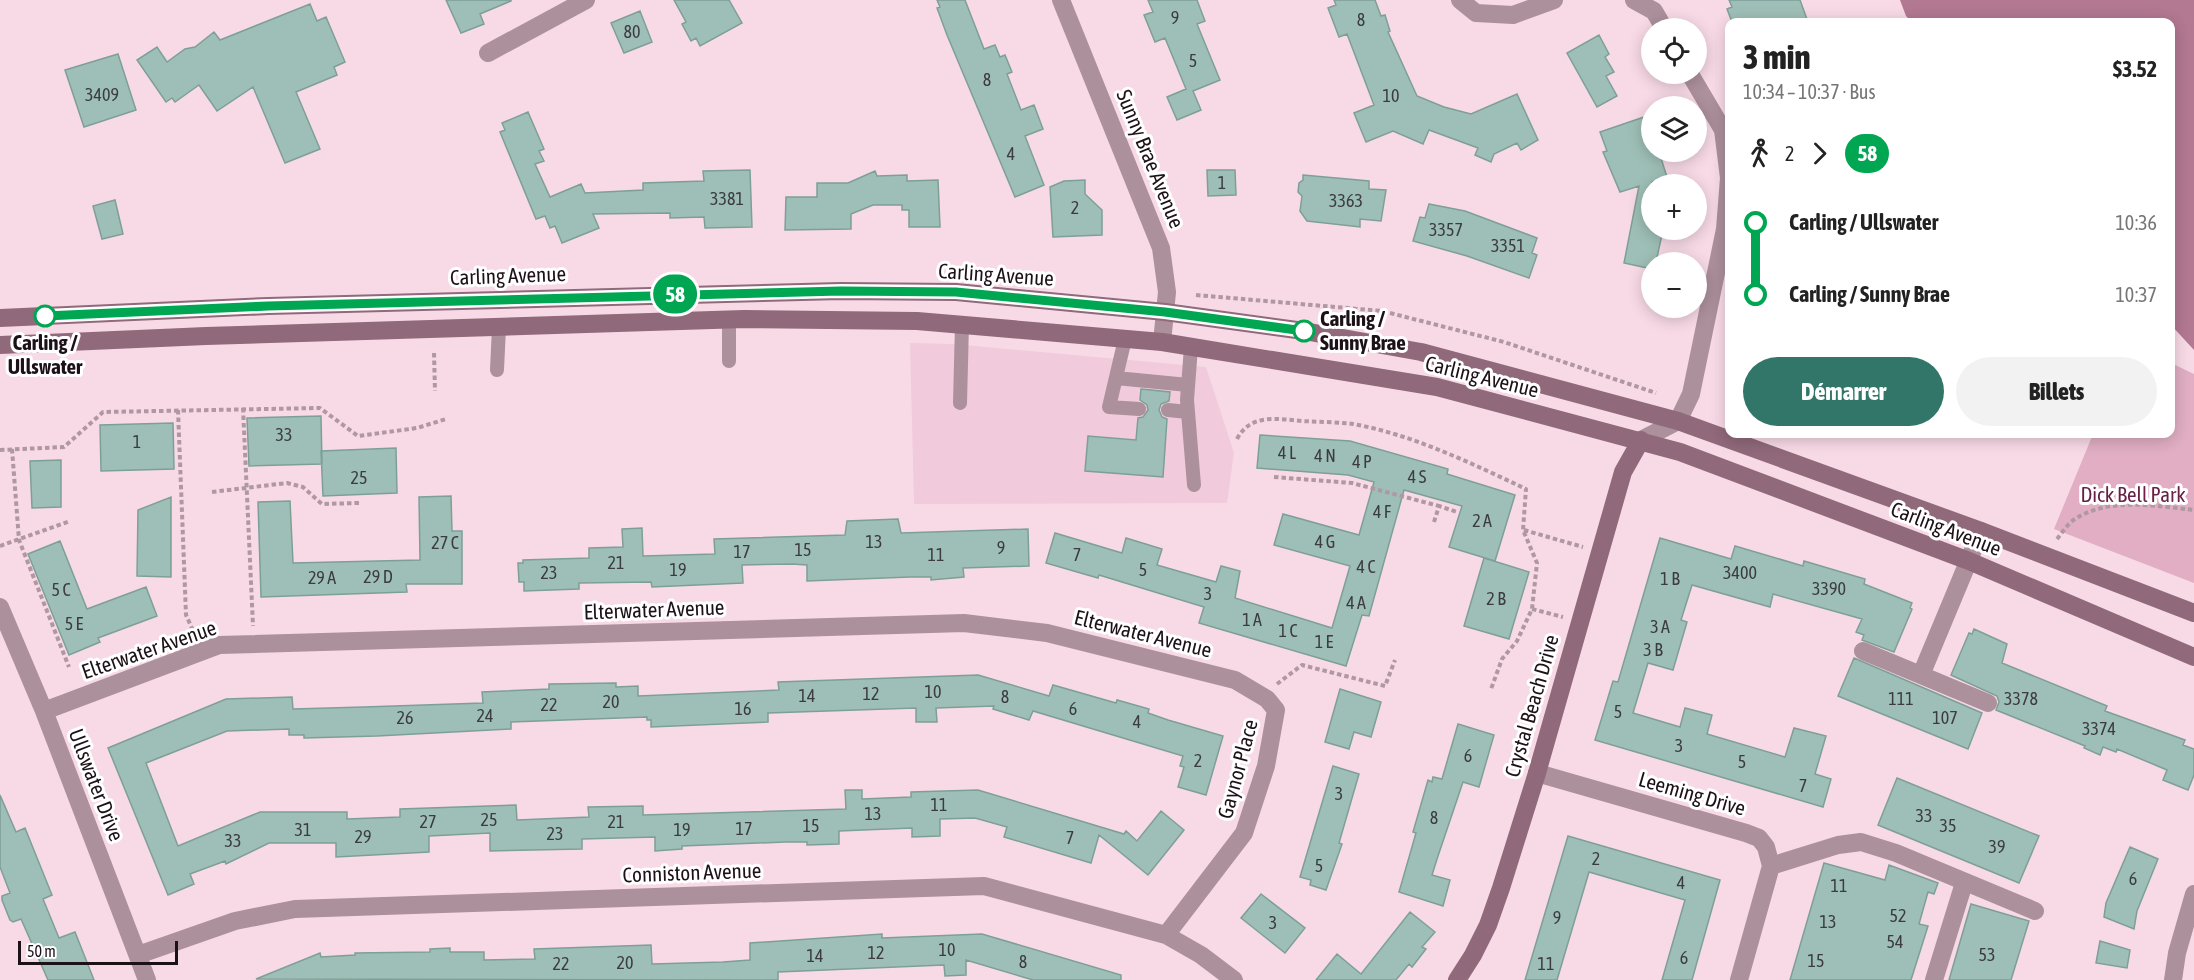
<!DOCTYPE html>
<html lang="fr">
<head>
<meta charset="utf-8">
<style>
	:root { --surface:#fff; --page:#f2f2f2; --text:#222; --muted:#767676; --accent:#32766a }
	body { margin:0; font-family:"Asap Condensed",sans-serif; background:var(--page); color:var(--text); height:100vh; display:flex; flex-direction:column; font-size:22px; white-space:nowrap }
	* { box-sizing:border-box; margin:0 }
	p { font-size:20px; color:var(--muted) }
	.icon { flex:none; width:33px; height:33px; fill:none; stroke:currentColor; stroke-width:2; stroke-linecap:round; stroke-linejoin:round }
	.map { position:relative; flex:1; overflow:hidden }
	.side { position:absolute; left:1725px; top:18px; width:450px; height:420px; display:flex; flex-direction:column; background:var(--surface); border-radius:12px; box-shadow:0 3px 15px #0003 }
	.side>* { flex:none }
	.badge { padding:0 12px; border-radius:20px; font-size:21px; line-height:39px }
	.controls { position:absolute; left:1641px; top:18px; display:grid; gap:12px }
	.controls a { display:grid; place-items:center; width:66px; height:66px; border-radius:50%; background:var(--surface); box-shadow:0 3px 15px #0003; font-size:30px }
	.scale { position:absolute; left:18px; bottom:15px; width:160px; box-sizing:border-box; padding-left:6px; border:3px solid #1c1116; border-top:0; font-size:16px; line-height:21px; white-space:nowrap; color:#1c1116; -webkit-text-stroke:4px #fff; paint-order:stroke }
	.map>.badge { position:absolute; translate:-50% -50%; box-shadow:0 0 0 3px #fff }
	.legs { display:flex; align-items:center; gap:9px; height:66px; padding:0 18px; font-size:20px }
	.legs p { margin-inline-start:auto }
	.overview { display:flex; align-items:center; justify-content:space-between; height:102px; padding:0 18px }
	h1 { font-size:33px; font-weight:800; line-height:45px }
	.primary-button { display:flex; gap:12px; margin-top:auto; padding:12px 18px }
	.primary-button a { flex:1; height:69px; border-radius:36px; background:var(--accent); color:#fff; font-size:24px; font-weight:800; line-height:69px; text-align:center }
	.primary-button a+a { background:var(--page); color:var(--text) }
	ul { padding:0 18px; list-style:none }
	li { display:flex; align-items:center; gap:21px; height:72px; font-size:22px }
	li i { display:grid; place-items:center; width:9px; height:100%; margin:0 8px; background:currentColor }
	li i::after { content:''; width:15px; height:15px; margin:-8px; border:4px solid; border-radius:50%; background:var(--surface) }
	li p { margin-inline-start:auto }
	li:first-child i { background:linear-gradient(#0000 50%,currentColor 0) }
	li:last-child i { background:linear-gradient(currentColor 50%,#0000 0) }
	.map>svg:first-child { display:block }
</style>
</head>
<body>
<div class="map">
<svg width="2194" height="980" viewBox="0 0 2194 980">
	<rect width="100%" height="100%" fill="#f8dae6"/>
	<!-- built -->
	<path fill="#f1cbdb" d="M 910,343 L 953,344 L 1206,367 L 1234,453 L 1227,503 L 914,504 Z"/>
	<!-- green -->
	<path fill="#e1aec4" d="M 2171,363 L 2194,374 L 2194,583 L 2054,529 L 2093,434 L 2170,434 Z"/>
	<!-- water -->
	<path fill="#b37892" d="M 1900,0 L 2194,0 L 2194,350 L 2171,325 L 2170,22 L 1912,22 L 1906,16 Z"/>
	<!-- building -->
	<path fill="#9ebfb7" stroke="#7e9f97" stroke-width="1.5" d="M 446,0 L 511,0 L 511,1 L 480,14 L 484,24 L 461,33 Z
		M 674,0 L 729,0 L 742,23 L 700,46 L 696,38 L 691,41 L 682,24 L 686,22 Z
		M 937,0 L 965,0 L 984,49 L 995,45 L 1000,57 L 1005,55 L 1012,72 L 1007,74 L 1021,110 L 1034,105 L 1043,129 L 1025,136 L 1044,185 L 1015,197 L 947,35 L 937,8 L 940,7 Z
		M 1148,0 L 1197,0 L 1205,21 L 1197,24 L 1220,80 L 1193,91 L 1201,110 L 1177,120 L 1167,97 L 1186,89 L 1165,38 L 1155,42 L 1144,15 L 1153,12 Z
		M 1334,0 L 1375,0 L 1381,16 L 1385,15 L 1390,31 L 1388,32 L 1417,96 L 1444,107 L 1471,114 L 1517,94 L 1538,140 L 1521,150 L 1517,143 L 1494,154 L 1491,162 L 1475,155 L 1478,148 L 1429,130 L 1423,144 L 1393,131 L 1366,142 L 1354,113 L 1374,105 L 1347,34 L 1339,37 L 1328,8 L 1336,5 Z
		M 1729,0 L 1800,0 L 1808,22 L 1732,22 L 1727,9 L 1732,7 Z
		M 310,4 L 317,21 L 326,17 L 345,62 L 334,67 L 337,75 L 296,92 L 320,149 L 285,163 L 253,87 L 217,111 L 199,85 L 175,102 L 172,98 L 166,102 L 137,60 L 157,47 L 167,62 L 185,49 L 195,47 L 214,32 L 220,40 Z
		M 640,11 L 652,42 L 624,53 L 611,23 Z
		M 1599,35 L 1609,54 L 1605,57 L 1614,72 L 1606,76 L 1617,96 L 1597,107 L 1567,53 Z
		M 118,54 L 136,110 L 84,127 L 65,70 Z
		M 528,112 L 544,149 L 539,151 L 544,161 L 535,164 L 550,197 L 581,184 L 585,193 L 643,190 L 643,183 L 704,181 L 703,171 L 750,170 L 752,227 L 705,228 L 704,217 L 670,218 L 670,213 L 593,214 L 599,228 L 562,243 L 555,226 L 550,228 L 545,216 L 536,219 L 500,132 L 505,130 L 502,123 Z
		M 1644,117 L 1652,140 L 1652,152 L 1659,152 L 1667,177 L 1652,182 L 1652,230 L 1663,230 L 1656,262 L 1652,262 L 1652,269 L 1624,263 L 1639,186 L 1620,192 L 1603,152 L 1607,151 L 1600,132 Z
		M 1207,170 L 1235,170 L 1236,195 L 1208,196 Z
		M 875,171 L 877,176 L 907,175 L 907,181 L 938,180 L 940,227 L 909,227 L 909,210 L 902,210 L 902,205 L 873,205 L 851,214 L 851,229 L 785,230 L 786,197 L 817,197 L 817,183 L 848,183 Z
		M 1303,175 L 1369,181 L 1369,189 L 1386,190 L 1381,221 L 1360,219 L 1360,227 L 1307,221 L 1300,211 L 1302,196 L 1298,192 L 1299,183 L 1303,180 Z
		M 1085,180 L 1085,194 L 1102,210 L 1102,235 L 1053,237 L 1050,187 L 1064,181 Z
		M 115,200 L 123,234 L 102,239 L 93,206 Z
		M 1429,204 L 1465,211 L 1537,238 L 1532,253 L 1537,255 L 1529,278 L 1467,256 L 1413,241 L 1420,217 L 1425,218 Z
		M 1141,389 L 1170,392 L 1169,401 L 1161,404 L 1159,410 L 1162,417 L 1167,419 L 1163,477 L 1085,471 L 1088,436 L 1136,440 L 1138,418 L 1143,417 L 1148,410 L 1147,405 L 1140,400 Z
		M 321,416 L 322,464 L 249,466 L 247,418 Z
		M 173,423 L 174,469 L 101,471 L 100,425 Z
		M 1260,435 L 1350,441 L 1448,469 L 1447,474 L 1515,495 L 1495,561 L 1449,547 L 1462,506 L 1404,490 L 1369,616 L 1362,615 L 1346,666 L 1199,623 L 1204,607 L 1099,575 L 1098,578 L 1046,563 L 1055,533 L 1122,553 L 1126,538 L 1162,549 L 1157,565 L 1216,582 L 1221,566 L 1240,571 L 1235,598 L 1332,628 L 1350,566 L 1274,545 L 1283,514 L 1359,535 L 1374,482 L 1348,475 L 1257,468 Z
		M 396,448 L 397,493 L 323,496 L 321,451 Z
		M 61,460 L 61,507 L 32,508 L 30,461 Z
		M 451,496 L 452,531 L 462,531 L 462,584 L 406,584 L 407,592 L 261,597 L 258,502 L 290,501 L 293,563 L 420,560 L 419,497 Z
		M 171,497 L 171,577 L 137,576 L 138,510 Z
		M 898,519 L 901,533 L 1028,529 L 1029,566 L 963,568 L 964,577 L 931,580 L 931,577 L 910,577 L 807,581 L 807,565 L 792,564 L 742,565 L 743,583 L 652,587 L 651,582 L 579,583 L 579,589 L 524,591 L 524,582 L 519,582 L 518,563 L 523,563 L 523,560 L 589,558 L 589,548 L 623,547 L 622,529 L 642,528 L 643,556 L 715,554 L 714,539 L 845,535 L 847,521 Z
		M 1660,538 L 1731,559 L 1735,546 L 1803,566 L 1804,561 L 1865,579 L 1864,584 L 1912,603 L 1910,608 L 1912,609 L 1894,652 L 1862,640 L 1864,635 L 1856,632 L 1862,619 L 1773,594 L 1770,607 L 1692,585 L 1681,620 L 1687,622 L 1673,670 L 1648,663 L 1633,713 L 1680,727 L 1685,708 L 1712,715 L 1707,734 L 1785,757 L 1794,728 L 1826,736 L 1815,774 L 1831,779 L 1823,807 L 1595,740 L 1613,681 L 1618,682 Z
		M 60,541 L 87,609 L 146,587 L 157,616 L 98,638 L 100,642 L 69,655 L 28,554 Z
		M 1484,558 L 1529,572 L 1509,639 L 1464,626 Z
		M 1974,629 L 2007,644 L 2002,663 L 2107,706 L 2105,711 L 2185,740 L 2183,745 L 2194,749 L 2194,775 L 2188,790 L 2163,780 L 2167,770 L 2117,749 L 2116,752 L 2103,747 L 2100,755 L 2084,748 L 2085,746 L 1996,710 L 1999,702 L 1997,696 L 1951,675 L 1969,633 L 1972,634 Z
		M 1854,658 L 1982,713 L 1968,749 L 1838,696 Z
		M 978,675 L 1049,696 L 1053,685 L 1116,703 L 1117,700 L 1149,709 L 1148,713 L 1168,720 L 1223,736 L 1206,795 L 1178,787 L 1184,767 L 1180,766 L 1183,756 L 1033,711 L 1029,720 L 993,709 L 994,706 L 936,708 L 937,722 L 916,722 L 916,708 L 768,713 L 768,722 L 651,727 L 651,720 L 647,720 L 647,717 L 511,722 L 511,729 L 377,736 L 304,738 L 304,735 L 289,735 L 289,729 L 227,731 L 146,763 L 178,846 L 260,812 L 347,812 L 347,819 L 400,817 L 400,809 L 516,805 L 517,820 L 589,817 L 588,807 L 643,806 L 643,815 L 846,809 L 845,790 L 862,790 L 862,799 L 911,797 L 911,792 L 978,790 L 1124,834 L 1126,831 L 1137,841 L 1161,811 L 1184,830 L 1148,875 L 1099,835 L 1091,863 L 1004,837 L 1007,827 L 975,818 L 940,819 L 940,836 L 912,837 L 912,828 L 839,831 L 839,844 L 807,845 L 807,842 L 785,842 L 682,846 L 682,849 L 655,851 L 655,837 L 582,839 L 582,849 L 490,851 L 490,833 L 429,836 L 429,852 L 336,857 L 336,843 L 269,843 L 226,864 L 225,861 L 190,874 L 194,884 L 168,895 L 108,748 L 226,699 L 292,697 L 293,709 L 364,707 L 483,703 L 482,692 L 549,689 L 549,684 L 616,683 L 616,687 L 638,686 L 638,696 L 779,690 L 778,682 Z
		M 1340,689 L 1381,702 L 1371,737 L 1354,732 L 1349,749 L 1325,742 Z
		M 1458,724 L 1494,735 L 1479,787 L 1463,782 L 1438,856 L 1432,875 L 1450,880 L 1443,906 L 1399,892 L 1416,833 L 1413,832 L 1428,780 L 1432,782 L 1433,777 L 1442,779 Z
		M 1333,766 L 1359,774 L 1339,843 L 1342,844 L 1326,890 L 1310,885 L 1311,880 L 1300,877 Z
		M 1897,778 L 2039,836 L 2019,883 L 1878,825 Z
		M 0,795 L 16,832 L 25,828 L 52,895 L 43,899 L 59,938 L 75,932 L 94,980 L 48,980 L 21,919 L 13,922 L 10,920 L 2,900 L 2,896 L 10,893 L 0,867 Z
		M 1568,836 L 1720,880 L 1692,980 L 1662,980 L 1685,900 L 1589,872 L 1557,980 L 1525,980 Z
		M 2130,847 L 2158,859 L 2137,911 L 2134,929 L 2104,917 L 2106,903 Z
		M 1824,863 L 1885,880 L 1889,865 L 1938,883 L 1934,894 L 1928,892 L 1919,924 L 1928,926 L 1911,980 L 1790,980 Z
		M 1261,894 L 1305,928 L 1285,953 L 1241,918 Z
		M 1971,904 L 2029,921 L 2011,980 L 1949,980 Z
		M 1410,912 L 1435,932 L 1422,947 L 1426,949 L 1412,967 L 1409,964 L 1396,980 L 1316,980 L 1337,954 L 1361,974 Z
		M 882,934 L 882,938 L 982,934 L 1121,975 L 1121,980 L 1033,980 L 966,960 L 966,975 L 945,976 L 944,965 L 778,972 L 778,980 L 256,979 L 320,953 L 321,957 L 355,955 L 355,953 L 430,952 L 430,949 L 450,948 L 450,952 L 484,952 L 484,960 L 535,959 L 534,949 L 651,945 L 652,964 L 723,962 L 750,960 L 750,943 Z
		M 2100,941 L 2130,950 L 2127,968 L 2096,963 Z"/>
	<g fill="none" stroke-linecap="round" stroke-linejoin="round">
		<!-- path -->
		<path stroke="#b098a2" stroke-width="4" stroke-dasharray="4.5 3" stroke-linecap="butt" d="M 1196,295 L 1382,311 L 1504,342 L 1656,393
			M 434,353 L 435,391
			M 243,408 L 253,626
			M 178,410 L 186,615 L 195,635
			M 1237,439 C 1251,413 1277,419 1302,421 C 1319,422 1337,422 1353,424 C 1411,434 1473,464 1526,489 L 1523,530 L 1537,563 L 1532,609 L 1517,641 L 1502,659 L 1491,689
			M 12,449 L 19,540 L 69,667
			M 0,450 L 64,447 L 103,412 L 320,408 L 358,436 L 417,428 L 446,419
			M 1274,477 L 1352,483 L 1439,506
			M 212,492 L 287,483 L 303,487 L 322,504 L 359,503
			M 1434,522 L 1439,506 L 1457,512
			M 1524,530 L 1583,547
			M 2057,539 C 2062,533 2068,523 2075,519 C 2109,497 2156,506 2194,510
			M 0,546 L 70,521
			M 1532,609 L 1563,617
			M 1277,684 L 1302,665 L 1385,686 L 1395,660"/>
		<!-- lane -->
		<path stroke="#ac909c" stroke-width="14" d="M 729,319 L 729,361
			M 1125,339 L 1109,407 L 1139,409
			M 1191,347 L 1187,400 L 1194,485
			M 497,370 L 499,327
			M 1116,378 L 1188,385
			M 960,403 L 962,324
			M 1168,410 L 1188,412"/>
		<!-- street -->
		<path stroke="#ac909c" stroke-width="18" d="M 1061,0 L 1161,248 L 1167,292 L 1162,342
			M 1460,0 L 1476,13 L 1513,15 L 1554,0
			M 1634,0 L 1654,11 L 1664,28
			M 488,53 L 586,0
			M 1641,440 L 1678,421 L 1691,394 L 1725,229 L 1729,178 L 1723,130 L 1690,74
			M 0,607 L 44,711 L 147,980
			M 1863,651 L 1988,703
			M 1921,675 L 1981,531
			M 44,711 L 219,645 L 964,623 L 1047,633 L 1235,680 L 1267,699 L 1276,710 L 1266,766 L 1244,833 L 1166,935
			M 1537,773 L 1746,833 L 1759,838 L 1766,847 L 1771,866 L 1739,980
			M 1771,866 L 1838,845 L 1861,842 L 1896,853 L 2035,911
			M 138,955 L 235,921 L 295,909 L 984,886 L 1166,935 L 1201,955 L 1234,980
			M 1934,980 L 1964,883
			M 2173,980 L 2177,953 L 2194,894"/>
		<!-- secondary -->
		<path stroke="#90697a" stroke-width="18" d="M 0,318 L 268,306 L 841,291 L 956,292 L 1165,312 L 1304,331 L 1421,352 L 1678,421 L 1981,531 L 2194,613
			M 0,345 L 206,336 L 744,319 L 917,321 L 1162,342 L 1437,387 L 1680,452 L 1969,561 L 2194,657
			M 1457,980 L 1473,955 L 1488,925 L 1501,888 L 1537,773 L 1623,472 L 1641,440"/>
	</g>
	<g fill="none" stroke-linecap="round" stroke-linejoin="round">
		<!-- line-1 casing -->
		<g stroke="#fff" stroke-width="14">
			<path id="line-1" d="M 45,316 L 268,306 L 841,291 L 956,292 L 1165,312 L 1304,331"/>
		</g>
		<!-- line-1 -->
		<use href="#line-1" stroke="#00a651" stroke-width="9"/>
	</g>
	<!-- markers -->
	<g fill="#fff" stroke="#00a651" stroke-width="3">
		<circle cx="45" cy="316" r="10"/>
		<circle cx="1304" cy="331" r="10"/>
	</g>
	<g text-anchor="middle" stroke-width="6" stroke-linejoin="round" paint-order="stroke">
		<!-- number labels -->
		<g font-size="18" fill="#3c3c3e">
			<text x="1175" y="24">9</text>
			<text x="1361" y="26">8</text>
			<text x="632" y="38">80</text>
			<text x="1193" y="67">5</text>
			<text x="987" y="86">8</text>
			<text x="102" y="101">3409</text>
			<text x="1391" y="102">10</text>
			<text x="1011" y="160">4</text>
			<text x="1222" y="189">1</text>
			<text x="727" y="205">3381</text>
			<text x="1346" y="207">3363</text>
			<text x="1075" y="214">2</text>
			<text x="1446" y="236">3357</text>
			<text x="1508" y="252">3351</text>
			<text x="284" y="441">33</text>
			<text x="137" y="448">1</text>
			<text x="1287" y="459">4 L</text>
			<text x="1325" y="462">4 N</text>
			<text x="1362" y="468">4 P</text>
			<text x="1417" y="483">4 S</text>
			<text x="359" y="484">25</text>
			<text x="1382" y="518">4 F</text>
			<text x="1482" y="527">2 A</text>
			<text x="874" y="548">13</text>
			<text x="1325" y="548">4 G</text>
			<text x="445" y="549">27 C</text>
			<text x="1001" y="554">9</text>
			<text x="803" y="556">15</text>
			<text x="742" y="558">17</text>
			<text x="936" y="561">11</text>
			<text x="1077" y="561">7</text>
			<text x="616" y="569">21</text>
			<text x="1366" y="573">4 C</text>
			<text x="678" y="576">19</text>
			<text x="1143" y="576">5</text>
			<text x="549" y="579">23</text>
			<text x="1740" y="579">3400</text>
			<text x="378" y="583">29 D</text>
			<text x="322" y="584">29 A</text>
			<text x="1670" y="585">1 B</text>
			<text x="1829" y="595">3390</text>
			<text x="61" y="596">5 C</text>
			<text x="1208" y="600">3</text>
			<text x="1496" y="605">2 B</text>
			<text x="1356" y="609">4 A</text>
			<text x="1252" y="626">1 A</text>
			<text x="74" y="630">5 E</text>
			<text x="1660" y="633">3 A</text>
			<text x="1288" y="637">1 C</text>
			<text x="1324" y="648">1 E</text>
			<text x="1653" y="656">3 B</text>
			<text x="933" y="698">10</text>
			<text x="871" y="700">12</text>
			<text x="807" y="702">14</text>
			<text x="1005" y="703">8</text>
			<text x="1901" y="705">111</text>
			<text x="2021" y="705">3378</text>
			<text x="611" y="708">20</text>
			<text x="549" y="711">22</text>
			<text x="743" y="715">16</text>
			<text x="1073" y="715">6</text>
			<text x="1618" y="718">5</text>
			<text x="485" y="722">24</text>
			<text x="405" y="724">26</text>
			<text x="1945" y="724">107</text>
			<text x="1137" y="728">4</text>
			<text x="2099" y="735">3374</text>
			<text x="1679" y="752">3</text>
			<text x="1468" y="762">6</text>
			<text x="1198" y="767">2</text>
			<text x="1742" y="768">5</text>
			<text x="1803" y="792">7</text>
			<text x="1339" y="800">3</text>
			<text x="939" y="811">11</text>
			<text x="873" y="820">13</text>
			<text x="1924" y="822">33</text>
			<text x="1434" y="824">8</text>
			<text x="489" y="826">25</text>
			<text x="428" y="828">27</text>
			<text x="616" y="828">21</text>
			<text x="811" y="832">15</text>
			<text x="1948" y="832">35</text>
			<text x="744" y="835">17</text>
			<text x="303" y="836">31</text>
			<text x="682" y="836">19</text>
			<text x="555" y="840">23</text>
			<text x="363" y="843">29</text>
			<text x="1070" y="844">7</text>
			<text x="233" y="847">33</text>
			<text x="1997" y="853">39</text>
			<text x="1596" y="865">2</text>
			<text x="1319" y="872">5</text>
			<text x="2133" y="885">6</text>
			<text x="1681" y="889">4</text>
			<text x="1839" y="892">11</text>
			<text x="1898" y="922">52</text>
			<text x="1557" y="924">9</text>
			<text x="1828" y="928">13</text>
			<text x="1273" y="929">3</text>
			<text x="1895" y="948">54</text>
			<text x="947" y="956">10</text>
			<text x="876" y="959">12</text>
			<text x="1987" y="961">53</text>
			<text x="815" y="962">14</text>
			<text x="1684" y="964">6</text>
			<text x="1816" y="967">15</text>
			<text x="1023" y="968">8</text>
			<text x="625" y="969">20</text>
			<text x="561" y="970">22</text>
			<text x="1546" y="970">11</text>
		</g>
		<!-- street labels -->
		<g font-size="21" fill="#1c1116" stroke="#fff">
			<text transform="translate(1150 159) rotate(68)" y="7">Sunny Brae Avenue</text>
			<text transform="translate(996 275) rotate(4)" y="7">Carling Avenue</text>
			<text transform="translate(508 276) rotate(-2)" y="7">Carling Avenue</text>
			<text transform="translate(1482 377) rotate(14)" y="7">Carling Avenue</text>
			<text transform="translate(1946 529) rotate(21)" y="7">Carling Avenue</text>
			<text transform="translate(654 610) rotate(-2)" y="7">Elterwater Avenue</text>
			<text transform="translate(1143 634) rotate(14)" y="7">Elterwater Avenue</text>
			<text transform="translate(149 650) rotate(-19)" y="7">Elterwater Avenue</text>
			<text transform="translate(1532 706) rotate(-74)" y="7">Crystal Beach Drive</text>
			<text transform="translate(1238 769) rotate(-75)" y="7">Gaynor Place</text>
			<text transform="translate(96 785) rotate(69)" y="7">Ullswater Drive</text>
			<text transform="translate(1692 794) rotate(16)" y="7">Leeming Drive</text>
			<text transform="translate(692 873) rotate(-2)" y="7">Conniston Avenue</text>
		</g>
		<!-- stop labels -->
		<g font-size="21" font-weight="bold" fill="#1c1116" stroke="#fff" text-anchor="start">
			<text x="1320" y="326">Carling /<tspan x="1320" dy="24">Sunny Brae</tspan></text>
			<text x="45" y="350" text-anchor="middle">Carling /<tspan x="45" dy="24">Ullswater</tspan></text>
		</g>
		<!-- park labels -->
		<g font-size="21" fill="#682046" stroke="#fff">
			<text x="2133" y="502">Dick Bell Park</text>
		</g>
	</g>
</svg>
<div class="controls">
<a><svg class="icon" aria-label="locate" viewBox="0 0 24 24"><circle cx="12" cy="12" r="6"/><path d="M12 2v4M12 18v4M2 12h4M18 12h4"/></svg></a>
<a><svg class="icon" aria-label="layers" viewBox="0 0 24 24"><path d="M12 4l9 5-9 5-9-5zM3 14l9 5 9-5"/></svg></a>
<a>+</a>
<a>−</a>
</div>
<div class="scale">50 m</div>
<b class="badge" style="left:675px;top:294px;background:#00a651;color:#fff">58</b>
<section class="side">
<div class="overview"><div><h1>3 min</h1><p>10:34 – 10:37 · Bus</p></div><b>$3.52</b></div>
<div class="legs"><svg class="icon" aria-label="walk" viewBox="0 0 24 24"><circle cx="13" cy="4" r="2"/><path d="M13 8l-2 6 4 7M11 14l-3 7M7 12l3-4h3l4 4"/></svg>2<svg class="icon" aria-label="forward" viewBox="0 0 24 24"><path d="M9 5l7 7-7 7"/></svg><b class="badge" style="background:#00a651;color:#fff">58</b></div>
<ul>
<li><i style="color:#00a651"></i><b>Carling / Ullswater</b><p>10:36</p></li>
<li><i style="color:#00a651"></i><b>Carling / Sunny Brae</b><p>10:37</p></li>
</ul>
<div class="primary-button"><a>Démarrer</a><a>Billets</a></div>
</section>
</div>
</body>
</html>
